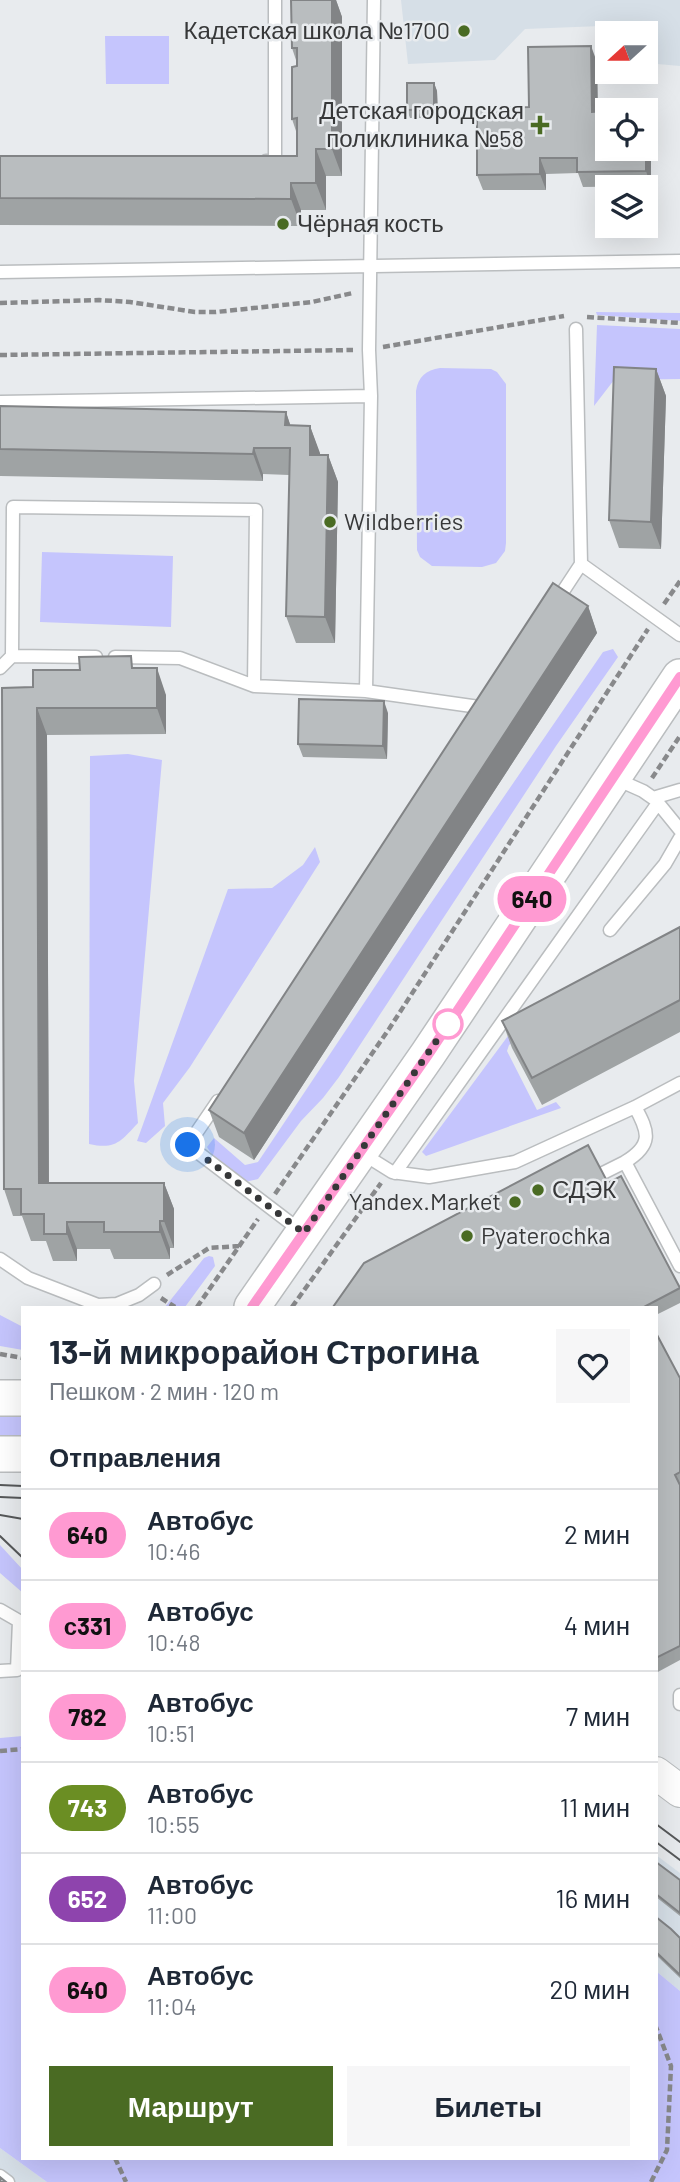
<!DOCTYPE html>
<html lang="ru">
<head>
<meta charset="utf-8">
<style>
	:root { --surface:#fff; --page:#f6f6f7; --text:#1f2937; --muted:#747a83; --line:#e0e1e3; --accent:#4a6b23 }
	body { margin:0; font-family:Barlow,sans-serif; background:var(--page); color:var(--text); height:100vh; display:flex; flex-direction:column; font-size:26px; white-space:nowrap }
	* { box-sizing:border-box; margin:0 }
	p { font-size:23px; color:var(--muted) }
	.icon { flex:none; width:38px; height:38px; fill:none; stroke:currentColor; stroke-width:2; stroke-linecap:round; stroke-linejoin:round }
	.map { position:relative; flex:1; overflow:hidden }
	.details { position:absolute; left:21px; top:1306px; width:637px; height:854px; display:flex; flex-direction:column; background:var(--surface); border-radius:0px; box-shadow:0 7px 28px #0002 }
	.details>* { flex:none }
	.badge { padding:0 14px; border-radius:23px; font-size:24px; line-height:46px }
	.needle { width:46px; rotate:249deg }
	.buttons { position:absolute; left:595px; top:21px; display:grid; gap:14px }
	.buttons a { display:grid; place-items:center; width:63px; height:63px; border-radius:0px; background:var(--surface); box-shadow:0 7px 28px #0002; font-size:35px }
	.you { position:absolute; width:35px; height:35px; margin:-18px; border:5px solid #fff; border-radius:50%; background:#1a73e8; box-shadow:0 0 0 10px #1a73e833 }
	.map>.badge { position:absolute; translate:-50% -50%; box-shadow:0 0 0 4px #fff }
	h2 { padding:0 28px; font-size:26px; line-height:63px }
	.round { display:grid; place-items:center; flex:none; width:74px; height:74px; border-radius:0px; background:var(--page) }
	.overview { display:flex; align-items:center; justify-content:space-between; height:119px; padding:0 28px }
	h1 { font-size:33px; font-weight:700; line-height:52px }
	.primary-button { display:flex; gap:14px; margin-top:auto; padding:14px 28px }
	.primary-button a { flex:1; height:80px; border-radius:0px; background:var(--accent); color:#fff; font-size:28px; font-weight:700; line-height:80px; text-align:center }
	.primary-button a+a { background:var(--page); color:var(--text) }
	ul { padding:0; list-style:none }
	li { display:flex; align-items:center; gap:21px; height:91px; padding:0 28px; border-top:2px solid var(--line) }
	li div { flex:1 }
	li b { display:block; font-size:26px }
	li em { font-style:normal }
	li .badge { min-width:77px; font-weight:700; text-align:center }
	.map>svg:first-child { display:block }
</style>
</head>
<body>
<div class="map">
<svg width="680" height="2182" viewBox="0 0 680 2182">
	<rect width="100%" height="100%" fill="#e8ebee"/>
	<!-- built -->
	<path fill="#d6dfe7" d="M 401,0 L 680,0 L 680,66 L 646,63 L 646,33 L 608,33 L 601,26 L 525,29 L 495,60 L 408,64 Z
		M 656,1855 L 680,1873 L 680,1991 L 656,1971 Z
		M 0,2148 L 47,2182 L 0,2182 Z"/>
	<!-- green -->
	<path fill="#c5c5fd" d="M 105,36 L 169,36 L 169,84 L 106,84 Z
		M 596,312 L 680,313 L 680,321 L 597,315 Z
		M 597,325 L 680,329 L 680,379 L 614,380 L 594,406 Z
		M 440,368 L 491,369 L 497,372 L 506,384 L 506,543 L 505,551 L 496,563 L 482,567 L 432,566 L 420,557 L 417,550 L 416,391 C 418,377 426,370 440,368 Z
		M 42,552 L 173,556 L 171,627 L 40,622 Z
		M 613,649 L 618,657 L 556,746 L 339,1077 L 323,1098 L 301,1121 L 258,1179 L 245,1182 L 214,1158 L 207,1147 L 214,1138 L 245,1165 L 258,1162 L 418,922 L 603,652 Z
		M 128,754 L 162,760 L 134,1081 L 138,1123 C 121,1141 116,1150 89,1144 L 90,756 Z
		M 315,847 L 320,862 L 190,1067 L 163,1103 L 165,1126 L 146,1143 L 137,1141 L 228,889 L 272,888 L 303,865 Z
		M 531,1005 L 540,1021 L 509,1045 L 507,1051 L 537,1110 L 556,1102 L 561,1108 L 426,1156 L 422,1152 Z
		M 209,1256 L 213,1257 L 215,1266 L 185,1307 L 165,1307 L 204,1258 Z
		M 0,1315 L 23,1327 L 23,1350 L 0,1346 Z
		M 0,1410 L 23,1411 L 23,1440 L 0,1440 Z
		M 0,1545 L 23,1570 L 23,1593 L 0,1573 Z
		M 23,1736 L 23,2158 L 656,2158 L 656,1971 L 680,1991 L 680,2182 L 47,2182 L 0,2148 L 0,1738 Z"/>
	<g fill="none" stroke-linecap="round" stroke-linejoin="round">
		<!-- service casing -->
		<g stroke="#babdbf" stroke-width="15">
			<path id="service" d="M 266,161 L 275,161 L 275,0
				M 0,272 L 680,261
				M 576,329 L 581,564 L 680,635
				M 0,402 L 371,396
				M 556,602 L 581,564
				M 12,656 L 13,507 L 256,510 L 254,686 L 366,691 L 371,396 L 369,350 L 374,0
				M 115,657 L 180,658 L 254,686
				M 0,668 L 12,656 L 96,657
				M 366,691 L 486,708
				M 616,779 L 643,791 L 653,798 L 680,790
				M 654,798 L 680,830
				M 610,930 L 665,864 L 680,838
				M 218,1101 L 188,1145 L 301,1231
				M 635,1107 C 649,1132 653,1145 625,1162 L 680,1266
				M 360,1152 L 392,1172 L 429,1177 L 515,1162 L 635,1107 L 680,1083
				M 395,1173 L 658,803
				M 601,1174 L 625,1162
				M 0,1259 L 28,1278 L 98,1305 L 117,1304 L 139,1295 L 154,1284
				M 0,1610 L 19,1621 L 17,1670 L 0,1671
				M 680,1695 L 680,1704
				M 0,2176 L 8,2182"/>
		</g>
		<!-- tertiary casing -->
		<g stroke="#babdbf" stroke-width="34">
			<path id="tertiary" d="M 656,1773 L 680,1791"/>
		</g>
		<!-- secondary casing -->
		<g stroke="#babdbf" stroke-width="38">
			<path id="secondary" d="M 252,1307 L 428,1054 L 680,677
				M 0,1398 L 23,1398
				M 0,1454 L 23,1454"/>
		</g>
		<!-- path -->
		<path stroke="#88898b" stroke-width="4.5" stroke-dasharray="7 3.5" stroke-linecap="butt" d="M 0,303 L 99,300 L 130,302 L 195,312 L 216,312 L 312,302 L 353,293
			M 587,317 L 680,323
			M 383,347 L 564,316
			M 0,355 L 353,350
			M 664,604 L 680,581
			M 652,778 L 680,736
			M 275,1194 L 389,1029 L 648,629
			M 167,1275 L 209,1248 L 239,1246
			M 161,1298 L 175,1307
			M 197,1307 L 258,1219
			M 292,1307 L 381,1183
			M 0,1354 L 23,1358
			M 0,1751 L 23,1749
			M 115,2158 L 126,2182
			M 651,2182 L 667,2150 L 671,2066 L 656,2027"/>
		<!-- service -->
		<use href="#service" stroke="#fff" stroke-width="12"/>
		<!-- tertiary -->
		<use href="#tertiary" stroke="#fff" stroke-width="32"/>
		<!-- secondary -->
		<use href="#secondary" stroke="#fff" stroke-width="35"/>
		<!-- tram -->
		<path stroke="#565859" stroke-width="2" d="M 0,1485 L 23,1486
			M 0,1497 L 23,1498
			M 0,1515 L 23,1519
			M 0,1536 L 23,1558
			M 656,1824 L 680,1842
			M 656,1842 L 680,1860"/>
	</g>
	<!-- wall -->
	<path fill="#9fa3a4" d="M 291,0 L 336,0 L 342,17 L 342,176 L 326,176 L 326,210 L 301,210 L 301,226 L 0,225 L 0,156 L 297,156 L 297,134 L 292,119 L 297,63 L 292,48 Z
		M 597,62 L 598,112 L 646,113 L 651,127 L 651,186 L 583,187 L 578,173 L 546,174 L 546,190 L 483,190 L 477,175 L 529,107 Z
		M 434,83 L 437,91 L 438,118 L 410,118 L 407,110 Z
		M 656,369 L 666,396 L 661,549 L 619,548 L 609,520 Z
		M 0,406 L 286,412 L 290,425 L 310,426 L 320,455 L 328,455 L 338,482 L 335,643 L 296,643 L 286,616 L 289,475 L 263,474 L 263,481 L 0,476 Z
		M 588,606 L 597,633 L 254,1160 L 219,1137 L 209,1110 Z
		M 135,668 L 166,695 L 166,734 L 47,735 L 49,1183 L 164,1183 L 174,1209 L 174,1248 L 170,1248 L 170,1259 L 114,1259 L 110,1249 L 77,1249 L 77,1261 L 53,1261 L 46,1241 L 31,1241 L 22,1216 L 13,1216 L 4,1189 L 33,687 L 80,670 Z
		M 388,713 L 387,759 L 303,757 L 298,744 Z
		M 680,927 L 680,1032 L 542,1105 L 512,1048 L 502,1021 Z
		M 608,1183 L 680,1287 L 680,1303 L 656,1315 L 656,1307 L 333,1307 Z
		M 656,1333 L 680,1378 L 680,1660 L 656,1673 Z
		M 656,1862 L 680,1880 L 680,1916 L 656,1897 Z
		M 656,1917 L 680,1938 L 680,1978 L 656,1955 Z"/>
	<!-- shaded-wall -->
	<path fill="#828486" d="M 332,0 L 336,0 L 342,17 L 342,176 L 332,149 Z
		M 591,46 L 597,62 L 598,127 L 592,112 Z
		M 434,83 L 437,91 L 438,118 L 434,109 Z
		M 646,113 L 651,127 L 651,186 L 646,171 Z
		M 316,149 L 326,176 L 326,210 L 316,183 Z
		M 540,158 L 546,174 L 546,190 L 540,174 Z
		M 291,183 L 301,210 L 301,226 L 291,199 Z
		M 656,369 L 666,396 L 661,549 L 651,522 Z
		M 286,412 L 295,439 L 285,425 Z
		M 310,426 L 320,453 L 320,481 L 310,455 Z
		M 254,448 L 263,474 L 263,481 L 253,454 Z
		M 328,455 L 338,482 L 335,643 L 325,617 Z
		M 588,606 L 597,633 L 254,1160 L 244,1133 Z
		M 157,668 L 166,695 L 166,734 L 157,708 Z
		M 384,701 L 388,713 L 387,759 L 383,746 Z
		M 37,708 L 47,735 L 49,1210 L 39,1183 Z
		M 164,1183 L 174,1209 L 174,1248 L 164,1221 Z
		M 160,1221 L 170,1248 L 170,1259 L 160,1232 Z
		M 67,1222 L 77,1249 L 77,1261 L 67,1234 Z"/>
	<!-- building -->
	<path fill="#b9bdbf" stroke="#828486" stroke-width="2" d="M 291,0 L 332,0 L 332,149 L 316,149 L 316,183 L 291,183 L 291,199 L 0,198 L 0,156 L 297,156 L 297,118 L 292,119 L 292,67 L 297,66 L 297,48 L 292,48 Z
		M 591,46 L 592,112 L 607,111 L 607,149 L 646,149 L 646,171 L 577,172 L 577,158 L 540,158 L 540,174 L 477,175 L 477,108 L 529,107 L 528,47 Z
		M 407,83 L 434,83 L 434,109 L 407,110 Z
		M 614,367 L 656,369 L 651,522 L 609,520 Z
		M 0,406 L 286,412 L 285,425 L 310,426 L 310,455 L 328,455 L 325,617 L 286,616 L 290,448 L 254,448 L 253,454 L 0,449 Z
		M 553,583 L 588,606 L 244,1133 L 209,1110 Z
		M 131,656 L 132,668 L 157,668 L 157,708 L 37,708 L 39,1183 L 164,1183 L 164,1221 L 160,1221 L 160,1232 L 104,1232 L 104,1222 L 67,1222 L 67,1234 L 44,1234 L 44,1214 L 21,1214 L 21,1189 L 4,1189 L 2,688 L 33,687 L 33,670 L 80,670 L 79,657 Z
		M 299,699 L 384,701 L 383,746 L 298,744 Z
		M 680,927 L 680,1000 L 532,1078 L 502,1021 Z
		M 588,1145 L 608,1183 L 621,1176 L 680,1288 L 644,1307 L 333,1307 L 364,1263 Z
		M 656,1333 L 680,1378 L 680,1472 L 675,1475 L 680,1485 L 680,1646 L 656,1658 Z
		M 656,1862 L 680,1880 L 680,1913 L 656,1894 Z
		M 656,1917 L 671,1929 L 680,1938 L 680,1975 L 656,1952 Z
		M 0,2177 L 6,2182 L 0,2182 Z"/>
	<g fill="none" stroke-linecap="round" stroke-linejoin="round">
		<!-- line casing -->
		<g stroke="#fff" stroke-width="16">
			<path id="line" d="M 252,1307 L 428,1055 L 680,677"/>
		</g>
		<!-- line -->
		<use href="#line" stroke="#ff9ad2" stroke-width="10"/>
		<!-- walk -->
		<path stroke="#373839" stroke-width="7" stroke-dasharray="0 12.6" d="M 188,1145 L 304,1233 L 448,1024"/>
	</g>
	<!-- markers -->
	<g fill="#4a6b23" stroke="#e8ebee" stroke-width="2.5">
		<circle cx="464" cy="31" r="7"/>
		<path d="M536.5 114.5h7v7h7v7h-7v7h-7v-7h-7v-7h7z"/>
		<circle cx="283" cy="224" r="7"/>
		<circle cx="330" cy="522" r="7"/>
		<circle cx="538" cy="1190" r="7"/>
		<circle cx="515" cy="1202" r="7"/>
		<circle cx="467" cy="1236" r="7"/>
	</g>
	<circle fill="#fff" stroke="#ff9ad2" stroke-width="3.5" cx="448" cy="1024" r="14"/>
	<g text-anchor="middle" stroke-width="5" stroke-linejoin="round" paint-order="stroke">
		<!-- poi labels -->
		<g font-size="24" fill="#373839" stroke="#e8ebee" text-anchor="start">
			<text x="450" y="39" text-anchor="end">Кадетская школа №1700</text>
			<text x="524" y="119" text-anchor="end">Детская городская<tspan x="524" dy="28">поликлиника №58</tspan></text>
			<text x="297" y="232">Чёрная кость</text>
			<text x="344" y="530">Wildberries</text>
			<text x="552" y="1198">СДЭК</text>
			<text x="501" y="1210" text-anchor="end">Yandex.Market</text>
			<text x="481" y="1244">Pyaterochka</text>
		</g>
	</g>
</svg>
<div class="buttons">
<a><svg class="needle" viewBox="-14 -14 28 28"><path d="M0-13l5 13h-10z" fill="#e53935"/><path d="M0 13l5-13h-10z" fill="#747a83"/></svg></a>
<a><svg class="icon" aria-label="locate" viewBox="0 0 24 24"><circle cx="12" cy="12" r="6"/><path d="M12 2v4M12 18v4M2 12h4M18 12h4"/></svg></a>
<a><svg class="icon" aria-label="layers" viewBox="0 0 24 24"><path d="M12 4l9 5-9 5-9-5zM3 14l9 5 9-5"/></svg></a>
</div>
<div class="you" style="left:188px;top:1145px"></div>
<b class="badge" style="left:532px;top:899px;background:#ff9ad2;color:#111">640</b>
<section class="details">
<div class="overview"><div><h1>13-й микрорайон Строгина</h1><p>Пешком · 2 мин · 120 m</p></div><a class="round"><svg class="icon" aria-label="heart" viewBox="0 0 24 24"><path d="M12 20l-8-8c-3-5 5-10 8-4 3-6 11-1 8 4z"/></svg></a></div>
<h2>Отправления</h2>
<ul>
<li><span class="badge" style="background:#ff9ad2;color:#111">640</span><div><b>Автобус</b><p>10:46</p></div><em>2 мин</em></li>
<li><span class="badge" style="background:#ff9ad2;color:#111">с331</span><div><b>Автобус</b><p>10:48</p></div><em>4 мин</em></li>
<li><span class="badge" style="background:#ff9ad2;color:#111">782</span><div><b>Автобус</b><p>10:51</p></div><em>7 мин</em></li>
<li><span class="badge" style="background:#6b8e23;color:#fff">743</span><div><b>Автобус</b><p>10:55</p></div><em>11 мин</em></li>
<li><span class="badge" style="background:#8e44ad;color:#fff">652</span><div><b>Автобус</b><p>11:00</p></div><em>16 мин</em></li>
<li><span class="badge" style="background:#ff9ad2;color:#111">640</span><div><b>Автобус</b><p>11:04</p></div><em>20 мин</em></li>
</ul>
<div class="primary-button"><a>Маршрут</a><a>Билеты</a></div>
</section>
</div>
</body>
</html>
